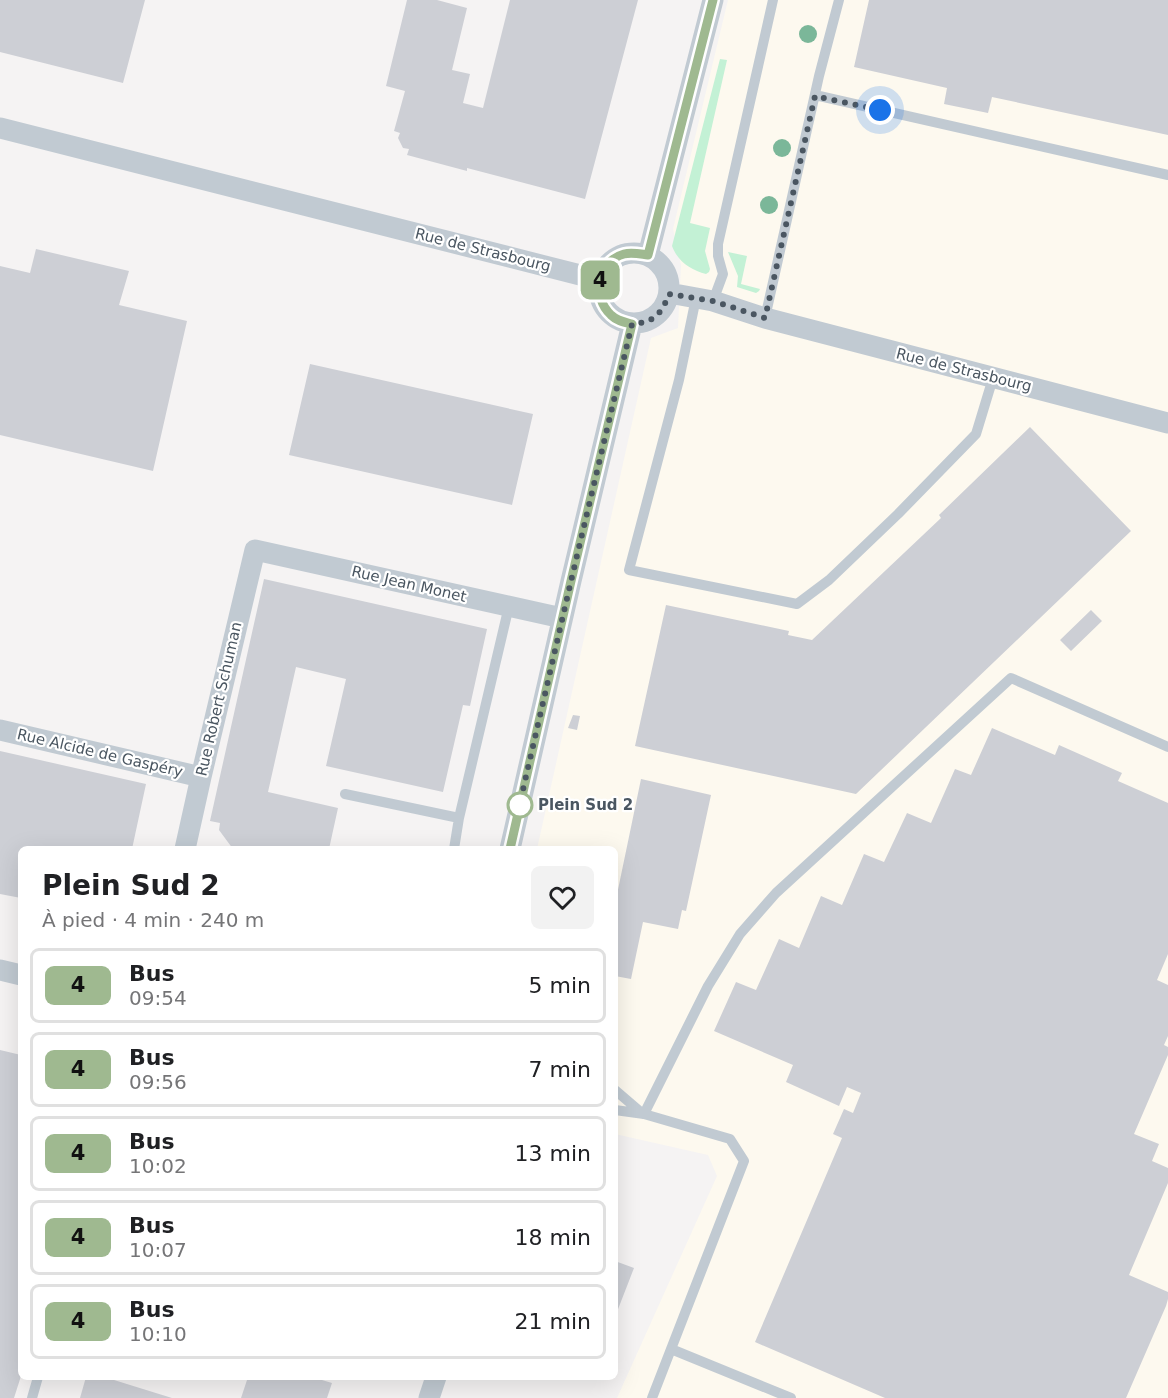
<!DOCTYPE html>
<html lang="fr">
<head>
<meta charset="utf-8">
<style>
	:root { --surface:#fff; --page:#f2f2f2; --text:#202124; --muted:#757577; --line:#e0e0e0 }
	body { margin:0; font-family:"DejaVu Sans",sans-serif; background:var(--page); color:var(--text); height:100vh; display:flex; flex-direction:column; font-size:22px; white-space:nowrap }
	* { box-sizing:border-box; margin:0 }
	p { font-size:20px; color:var(--muted) }
	.icon { flex:none; width:33px; height:33px; fill:none; stroke:currentColor; stroke-width:2; stroke-linecap:round; stroke-linejoin:round }
	.map { position:relative; flex:1; overflow:hidden }
	.details { position:absolute; left:18px; top:846px; width:600px; height:534px; display:flex; flex-direction:column; background:var(--surface); border-radius:9px; box-shadow:0 6px 24px #0002 }
	.details>* { flex:none }
	.badge { padding:0 12px; border-radius:9px; font-size:21px; line-height:39px }
	.you { position:absolute; width:30px; height:30px; margin:-15px; border:4px solid #fff; border-radius:50%; background:#1a73e8; box-shadow:0 0 0 9px #1a73e833 }
	.map>.badge { position:absolute; translate:-50% -50%; box-shadow:0 0 0 3px #fff }
	.round { display:grid; place-items:center; flex:none; width:63px; height:63px; border-radius:9px; background:var(--page) }
	.overview { display:flex; align-items:center; justify-content:space-between; height:102px; padding:0 24px }
	h1 { font-size:28px; font-weight:600; line-height:45px }
	ul { padding:0; list-style:none }
	li { display:flex; align-items:center; gap:18px; height:75px; margin:0 12px 9px; padding:0 12px; border:3px solid var(--line); border-radius:9px }
	li div { flex:1 }
	li b { display:block; font-size:22px }
	li em { font-style:normal }
	li .badge { min-width:66px; font-weight:700; text-align:center }
	.map>svg:first-child { display:block }
</style>
</head>
<body>
<div class="map">
<svg width="1168" height="1398" viewBox="0 0 1168 1398">
	<rect width="100%" height="100%" fill="#f5f3f3"/>
	<!-- commercial -->
	<path fill="#fdf9ef" d="M 728,0 L 1168,0 L 1168,1398 L 617,1398 L 717,1176 L 708,1155 L 615,1134 L 615,849 L 537,849 L 651,338 L 678,328 L 681,265 L 673,229 Z"/>
	<!-- green -->
	<path fill="#c3f1d5" d="M 720,59 L 727,60 L 690,223 L 710,228 L 705,251 L 710,269 L 709,272 L 706,274 C 691,270 678,262 672,246 Z
		M 728,252 L 747,256 L 741,284 L 760,289 L 759,291 L 756,293 L 737,287 L 738,276 Z"/>
	<!-- building -->
	<path fill="#cdcfd5" d="M 0,0 L 145,0 L 123,83 L 0,52 Z
		M 407,0 L 437,0 L 467,8 L 452,70 L 470,74 L 463,103 L 483,108 L 510,0 L 638,0 L 585,199 L 467,168 L 467,171 L 407,155 L 409,149 L 403,148 L 398,138 L 400,133 L 394,131 L 405,91 L 386,86 Z
		M 869,0 L 1168,0 L 1168,135 L 992,97 L 988,113 L 944,104 L 947,88 L 854,67 Z
		M 36,249 L 129,271 L 119,305 L 187,321 L 153,471 L 0,435 L 0,266 L 30,273 Z
		M 310,364 L 533,414 L 512,505 L 289,455 Z
		M 1030,427 L 1131,531 L 856,794 L 635,746 L 666,605 L 789,631 L 788,635 L 812,640 L 941,518 L 939,515 Z
		M 264,579 L 487,629 L 470,706 L 463,705 L 443,792 L 326,766 L 346,679 L 296,667 L 268,792 L 338,808 L 329,849 L 233,849 L 219,830 L 220,823 L 210,821 Z
		M 1091,610 L 1102,621 L 1071,651 L 1060,640 Z
		M 573,715 L 580,716 L 577,730 L 568,728 Z
		M 992,728 L 1055,755 L 1059,745 L 1122,773 L 1118,781 L 1168,803 L 1168,954 L 1157,980 L 1168,985 L 1168,1036 L 1164,1045 L 1168,1047 L 1168,1055 L 1134,1134 L 1159,1144 L 1152,1161 L 1168,1168 L 1168,1183 L 1129,1275 L 1168,1292 L 1168,1299 L 1166,1306 L 1126,1398 L 885,1398 L 755,1342 L 842,1138 L 833,1134 L 844,1109 L 853,1113 L 861,1093 L 847,1087 L 839,1106 L 786,1082 L 793,1065 L 714,1031 L 736,982 L 756,990 L 779,939 L 799,948 L 821,896 L 842,905 L 864,854 L 884,862 L 907,813 L 931,823 L 955,769 L 971,775 Z
		M 0,751 L 146,784 L 132,849 L 21,849 L 21,898 L 0,894 Z
		M 641,779 L 711,795 L 686,911 L 682,910 L 678,929 L 643,922 L 631,979 L 615,976 L 615,904 Z
		M 0,1050 L 21,1055 L 21,1376 L 14,1398 L 0,1398 Z
		M 615,1261 L 634,1268 L 615,1317 Z
		M 86,1377 L 115,1377 L 114,1380 L 172,1398 L 80,1398 Z
		M 248,1377 L 312,1377 L 332,1383 L 327,1398 L 241,1398 Z"/>
	<g fill="none" stroke-linecap="round" stroke-linejoin="round">
		<!-- lane -->
		<path stroke="#c1cad2" stroke-width="10" d="M 815,95 L 1168,175
			M 696,298 L 679,380 L 629,570 L 797,604 L 829,580 L 898,514 L 976,434 L 993,378
			M 713,301 L 723,274 L 718,256 L 718,244 L 773,0
			M 765,318 L 819,76 L 839,0
			M 345,794 L 459,818
			M 454,849 L 459,818 L 509,606
			M 615,1090 L 643,1114
			M 615,1110 L 644,1114 L 730,1139 L 744,1161 L 652,1398
			M 644,1114 L 708,986 L 740,934 L 776,893 L 1011,678 L 1168,747
			M 671,1349 L 791,1398
			M 32,1398 L 38,1377"/>
		<!-- street -->
		<path stroke="#c1cad2" stroke-width="21" d="M 0,128 L 600,280
			M599 288a35 35 0 1 1 70 0a35 35 0 1 1-70 0Z
			M 648,255 L 713,0
			M 669,293 L 713,301 L 765,318 L 1168,423
			M 0,730 L 201,777
			M 185,849 L 201,777 L 255,550 L 562,618
			M 510,849 L 571,581 L 632,324
			M 0,970 L 21,975
			M 429,1398 L 436,1377"/>
	</g>
	<!-- trees -->
	<g fill="#7bb799">
		<circle cx="808" cy="34" r="9"/>
		<circle cx="782" cy="148" r="9"/>
		<circle cx="769" cy="205" r="9"/>
	</g>
	<g fill="none" stroke-linecap="round" stroke-linejoin="round">
		<!-- line casing -->
		<g stroke="#fff" stroke-width="14">
			<path id="line" d="M 510,849 L 571,581 L 632,324 C 624,322 617,321 611,315 C 591,297 598,261 624,254 C 632,252 640,254 648,255 L 713,0"/>
		</g>
		<!-- line -->
		<use href="#line" stroke="#9fb990" stroke-width="9"/>
		<!-- walk -->
		<path stroke="#4a5661" stroke-width="6" stroke-dasharray="0 10.8" d="M 520,805 L 519,807 L 571,581 L 632,324 C 654,323 662,313 669,294 L 713,301 L 765,318 L 815,96 L 880,110"/>
	</g>
	<!-- markers -->
	<circle fill="#fff" stroke="#9fb990" stroke-width="3" cx="520" cy="805" r="12"/>
	<g text-anchor="middle" stroke-width="4.5" stroke-linejoin="round" paint-order="stroke">
		<!-- street labels -->
		<g font-size="15" fill="#4a5661" stroke="#fff">
			<text transform="translate(483 250) rotate(14)" y="5">Rue de Strasbourg</text>
			<text transform="translate(964 370) rotate(14)" y="5">Rue de Strasbourg</text>
			<text transform="translate(409 584) rotate(13)" y="5">Rue Jean Monet</text>
			<text transform="translate(219 699) rotate(-77)" y="5">Rue Robert Schuman</text>
			<text transform="translate(100 753) rotate(13)" y="5">Rue Alcide de Gaspéry</text>
		</g>
		<!-- stop labels -->
		<g font-size="15" font-weight="bold" fill="#4a5661" stroke="#fff" text-anchor="start">
			<text x="538" y="810">Plein Sud 2</text>
		</g>
	</g>
</svg>
<div class="you" style="left:880px;top:110px"></div>
<b class="badge" style="left:600px;top:280px;background:#9fb990;color:#111">4</b>
<section class="details">
<div class="overview"><div><h1>Plein Sud 2</h1><p>À pied · 4 min · 240 m</p></div><a class="round"><svg class="icon" aria-label="heart" viewBox="0 0 24 24"><path d="M12 20l-8-8c-3-5 5-10 8-4 3-6 11-1 8 4z"/></svg></a></div>
<ul>
<li><span class="badge" style="background:#9fb990;color:#111">4</span><div><b>Bus</b><p>09:54</p></div><em>5 min</em></li>
<li><span class="badge" style="background:#9fb990;color:#111">4</span><div><b>Bus</b><p>09:56</p></div><em>7 min</em></li>
<li><span class="badge" style="background:#9fb990;color:#111">4</span><div><b>Bus</b><p>10:02</p></div><em>13 min</em></li>
<li><span class="badge" style="background:#9fb990;color:#111">4</span><div><b>Bus</b><p>10:07</p></div><em>18 min</em></li>
<li><span class="badge" style="background:#9fb990;color:#111">4</span><div><b>Bus</b><p>10:10</p></div><em>21 min</em></li>
</ul>
</section>
</div>
</body>
</html>
